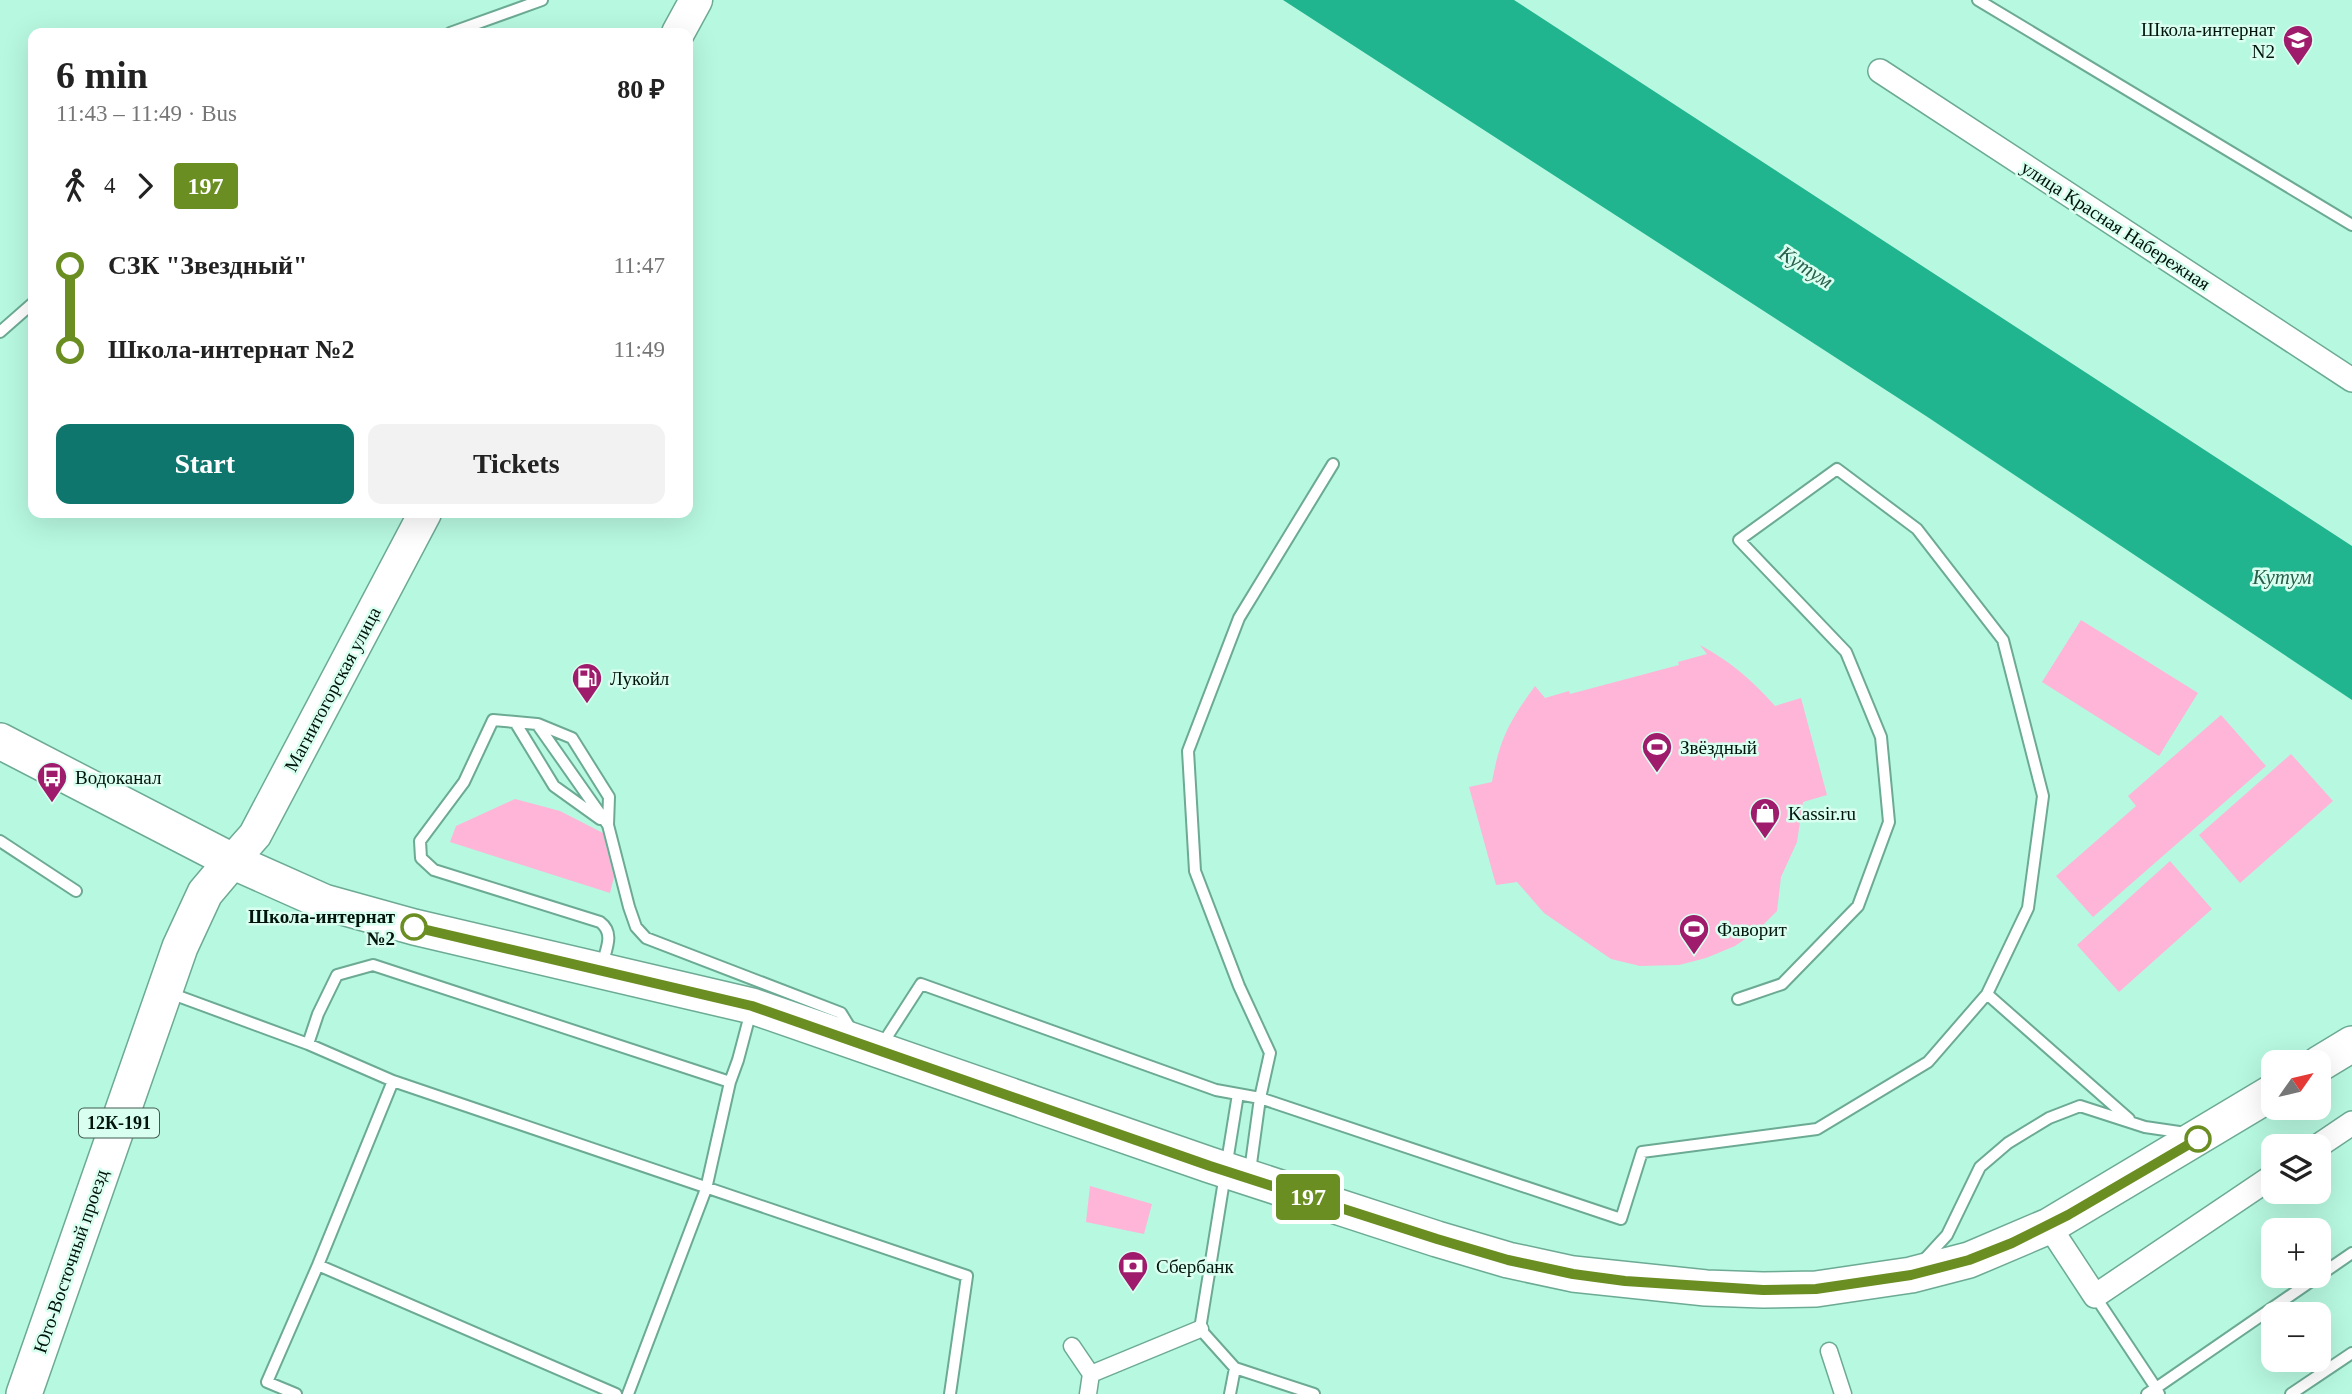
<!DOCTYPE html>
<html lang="en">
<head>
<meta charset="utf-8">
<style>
	:root { --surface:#fff; --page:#f2f2f2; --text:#222; --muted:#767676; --accent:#0f766e }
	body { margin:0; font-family:"Times New Roman",serif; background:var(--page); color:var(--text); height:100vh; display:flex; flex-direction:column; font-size:26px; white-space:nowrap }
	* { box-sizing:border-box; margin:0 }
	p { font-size:23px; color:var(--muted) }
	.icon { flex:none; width:38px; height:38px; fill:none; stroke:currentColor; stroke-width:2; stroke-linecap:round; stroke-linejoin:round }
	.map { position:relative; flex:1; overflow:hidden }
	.sheet { position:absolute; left:28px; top:28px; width:665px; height:490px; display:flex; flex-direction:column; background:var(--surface); border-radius:14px; box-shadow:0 7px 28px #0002 }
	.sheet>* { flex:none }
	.badge { padding:0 14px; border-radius:5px; font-size:24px; line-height:46px }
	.needle { width:46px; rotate:56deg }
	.controls { position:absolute; left:2261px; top:1050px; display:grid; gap:14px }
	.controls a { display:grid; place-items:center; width:70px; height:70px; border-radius:14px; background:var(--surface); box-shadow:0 7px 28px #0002; font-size:35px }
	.map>.badge { position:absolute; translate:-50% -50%; box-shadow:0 0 0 4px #fff }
	.legs { display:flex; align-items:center; gap:10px; height:77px; padding:0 28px; font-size:23px }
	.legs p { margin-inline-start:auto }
	.head { display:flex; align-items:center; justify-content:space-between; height:119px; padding:0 28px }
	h1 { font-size:38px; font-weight:700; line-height:52px }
	.primary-button { display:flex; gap:14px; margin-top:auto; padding:14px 28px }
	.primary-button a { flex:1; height:80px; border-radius:14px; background:var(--accent); color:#fff; font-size:28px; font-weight:700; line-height:80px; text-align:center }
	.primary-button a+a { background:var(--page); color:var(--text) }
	ul { padding:0 28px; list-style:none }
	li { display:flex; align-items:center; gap:24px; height:84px; font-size:26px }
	li i { display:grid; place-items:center; width:10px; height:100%; margin:0 9px; background:currentColor }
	li i::after { content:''; width:18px; height:18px; margin:-9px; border:5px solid; border-radius:50%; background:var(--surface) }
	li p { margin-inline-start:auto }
	li:first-child i { background:linear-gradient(#0000 50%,currentColor 0) }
	li:last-child i { background:linear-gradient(currentColor 50%,#0000 0) }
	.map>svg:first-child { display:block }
</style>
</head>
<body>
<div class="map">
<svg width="2352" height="1394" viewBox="0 0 2352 1394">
	<rect width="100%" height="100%" fill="#b7f8e0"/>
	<!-- green -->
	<path fill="#feb5d7" d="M 2081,620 L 2198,693 L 2159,756 L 2042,682 Z
		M 1700,645 C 1730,661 1752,680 1775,706 L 1801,698 L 1827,795 L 1803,802 L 1797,842 L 1781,877 L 1777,911 L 1758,930 L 1735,946 L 1706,958 L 1679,965 L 1640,966 L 1611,959 L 1544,913 L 1517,882 L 1496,885 L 1469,787 L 1492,782 C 1500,738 1509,722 1535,686 L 1545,698 L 1569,691 L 1570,694 L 1679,665 L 1678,662 L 1707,654 Z
		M 2221,715 L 2266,766 L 2093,917 L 2056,876 L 2136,806 L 2128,796 Z
		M 2291,754 L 2333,801 L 2240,883 L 2199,835 Z
		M 515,799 L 560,811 L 603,833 L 614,877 L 610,893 L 450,842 L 456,826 Z
		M 2170,861 L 2212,909 L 2119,992 L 2077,945 Z
		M 1090,1186 L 1152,1204 L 1144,1234 L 1086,1222 Z"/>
	<!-- water -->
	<path fill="#20b58e" d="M 1283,0 L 1514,0 L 2352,546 L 2352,700 L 1926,416 Z"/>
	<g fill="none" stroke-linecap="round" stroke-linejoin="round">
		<!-- service casing -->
		<g stroke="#6caa94" stroke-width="14">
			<path id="service" d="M 1978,0 L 2352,225
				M 450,33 L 542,0
				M 0,332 L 33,303
				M 515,722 L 554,786 L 600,819
				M 538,724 L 572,738 L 609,797 L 608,825
				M 0,841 L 76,891
				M 602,965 C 606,949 615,933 600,922 L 434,870 L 421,858 L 420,841 L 464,782 L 493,720 L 537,724 L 608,825 L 629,907 L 636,927 L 646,938 L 841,1013 L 852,1031
				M 167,992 L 308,1044 L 393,1081
				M 1987,994 L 2129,1119
				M 308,1044 L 318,1014 L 337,975 L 373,965 L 730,1082
				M 881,1046 L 921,984 L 1216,1090 L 1260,1098 L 1621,1219 L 1642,1152 L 1817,1129 L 1928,1062 L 1987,994 L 2028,908 L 2043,796 L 2003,640 L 1917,529 L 1837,469 L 1739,540 L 1846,652 L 1881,737 L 1889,822 L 1858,906 L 1782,984 L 1738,999
				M 1238,1094 L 1200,1329 L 1235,1368 L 1314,1394
				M 1250,1171 L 1260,1098 L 1270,1053 L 1239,986 L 1195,871 L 1188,751 L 1239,618 L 1333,464
				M 1924,1260 L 1947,1235 L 1980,1167 L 2008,1143 L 2049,1118 L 2080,1106 L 2145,1127 L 2186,1133
				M 318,1265 L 616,1394
				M 2095,1296 L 2156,1388 L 2147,1394
				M 296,1394 L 267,1382 L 318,1265 L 393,1081 L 967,1276 L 950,1394
				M 628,1394 L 706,1189 L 730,1082 L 738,1060 L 751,1011
				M 1230,1394 L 1235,1368
				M 2159,1394 L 2156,1388 L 2352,1253
				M 2291,1394 L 2352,1353"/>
		</g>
		<!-- pedestrian casing -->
		<g stroke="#6caa94" stroke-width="19">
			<path id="pedestrian" d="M 1072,1346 L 1091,1374
				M 1829,1351 L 1843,1394
				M 1088,1394 L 1091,1374 L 1200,1329"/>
		</g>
		<!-- minor casing -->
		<g stroke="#6caa94" stroke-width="26">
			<path id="minor" d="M 1880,71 L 2352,380
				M 2318,1146 L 2352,1123
				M 2049,1226 L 2095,1296 L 2273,1176"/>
		</g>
		<!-- secondary casing -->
		<g stroke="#6caa94" stroke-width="35">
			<path id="secondary" d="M 678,33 L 696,0
				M 232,861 L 255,835 L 425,513"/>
		</g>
		<!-- primary casing -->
		<g stroke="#6caa94" stroke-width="38">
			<path id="primary" d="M 0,741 L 232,861 L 324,902 L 414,927 L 752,1006 L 1210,1165 L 1437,1239 L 1508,1260 L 1573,1274 L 1706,1288 L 1763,1290 L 1816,1289 L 1911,1275 L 1969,1260 L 2049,1226 L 2273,1092
				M 2319,1064 L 2352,1044
				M 24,1394 L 180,947 L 205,893 L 232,861"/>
		</g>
		<!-- service -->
		<use href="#service" stroke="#fff" stroke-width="10"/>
		<!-- pedestrian -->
		<use href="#pedestrian" stroke="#fff" stroke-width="16"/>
		<!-- minor -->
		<use href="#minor" stroke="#fff" stroke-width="23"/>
		<!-- secondary -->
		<use href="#secondary" stroke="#fff" stroke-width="32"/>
		<!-- primary -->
		<use href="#primary" stroke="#fff" stroke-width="35"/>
	</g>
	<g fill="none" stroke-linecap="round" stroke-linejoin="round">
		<!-- line-1 casing -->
		<g stroke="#fff" stroke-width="16">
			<path id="line-1" d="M 414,927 L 752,1006 L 1210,1166 L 1437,1239 L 1508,1260 L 1573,1274 L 1625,1281 L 1763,1290 L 1816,1289 L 1911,1275 L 1969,1260 L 2012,1243 L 2068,1215 L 2198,1139"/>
		</g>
		<!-- line-1 -->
		<use href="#line-1" stroke="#6b8e23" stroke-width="10"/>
	</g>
	<!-- icons -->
	<defs>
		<g id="school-pin" transform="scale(1.575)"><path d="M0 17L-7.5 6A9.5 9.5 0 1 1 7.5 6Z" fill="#9f1b6b" stroke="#d9fff0"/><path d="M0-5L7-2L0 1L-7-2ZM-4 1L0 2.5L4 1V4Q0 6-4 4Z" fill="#fff"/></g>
		<g id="fuel-pin" transform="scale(1.575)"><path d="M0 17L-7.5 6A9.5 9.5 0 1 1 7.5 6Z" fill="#9f1b6b" stroke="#d9fff0"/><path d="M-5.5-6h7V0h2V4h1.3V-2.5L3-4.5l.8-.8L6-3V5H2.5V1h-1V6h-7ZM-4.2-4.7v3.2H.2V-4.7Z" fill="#fff"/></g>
		<g id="stadium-pin" transform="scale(1.575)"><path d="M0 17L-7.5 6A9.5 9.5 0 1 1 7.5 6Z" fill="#9f1b6b" stroke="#d9fff0"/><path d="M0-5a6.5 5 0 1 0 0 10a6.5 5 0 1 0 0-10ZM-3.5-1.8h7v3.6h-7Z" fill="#fff"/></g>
		<g id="bus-pin" transform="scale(1.575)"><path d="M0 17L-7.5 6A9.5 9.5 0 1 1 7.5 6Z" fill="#9f1b6b" stroke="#d9fff0"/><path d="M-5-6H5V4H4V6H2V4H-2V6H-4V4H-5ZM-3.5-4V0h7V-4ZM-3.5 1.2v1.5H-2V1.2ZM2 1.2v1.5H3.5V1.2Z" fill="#fff"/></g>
		<g id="shop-pin" transform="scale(1.575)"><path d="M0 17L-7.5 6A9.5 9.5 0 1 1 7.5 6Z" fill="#9f1b6b" stroke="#d9fff0"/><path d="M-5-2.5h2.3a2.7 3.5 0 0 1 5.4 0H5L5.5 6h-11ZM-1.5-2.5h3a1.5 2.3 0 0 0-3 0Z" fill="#fff"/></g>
		<g id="bank-pin" transform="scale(1.575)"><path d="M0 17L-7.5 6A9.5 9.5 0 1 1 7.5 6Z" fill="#9f1b6b" stroke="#d9fff0"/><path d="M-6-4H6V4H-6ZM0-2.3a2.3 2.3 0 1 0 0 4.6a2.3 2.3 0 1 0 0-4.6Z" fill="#fff"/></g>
	</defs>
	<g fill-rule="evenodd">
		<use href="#school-pin" x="2298" y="40"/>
		<use href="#fuel-pin" x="587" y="678"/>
		<use href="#stadium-pin" x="1657" y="747"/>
		<use href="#bus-pin" x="52" y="777"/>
		<use href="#shop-pin" x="1765" y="813"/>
		<use href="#stadium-pin" x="1694" y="929"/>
		<use href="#bank-pin" x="1133" y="1266"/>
	</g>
	<!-- markers -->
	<g fill="#fff" stroke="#6b8e23" stroke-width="3.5">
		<circle cx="414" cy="927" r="12"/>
		<circle cx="2198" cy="1139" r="12"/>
	</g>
	<g text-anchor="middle" stroke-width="5" stroke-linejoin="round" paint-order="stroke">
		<!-- shield labels -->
		<rect fill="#d9fff0" stroke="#415a50" stroke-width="2" x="79" y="1108.5" width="80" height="29" rx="5"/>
		<g font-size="18" font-weight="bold" fill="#00140c">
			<text x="119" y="1129">12К-191</text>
		</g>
		<!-- poi labels -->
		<g font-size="19" fill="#00140c" stroke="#d9fff0" text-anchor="start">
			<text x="2275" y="36" text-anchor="end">Школа-интернат<tspan x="2275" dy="22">N2</tspan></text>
			<text x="610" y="685">Лукойл</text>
			<text x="1680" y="754">Звёздный</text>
			<text x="75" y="784">Водоканал</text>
			<text x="1788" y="820">Kassir.ru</text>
			<text x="1717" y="936">Фаворит</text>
			<text x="1156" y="1273">Сбербанк</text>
		</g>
		<!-- street labels -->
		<g font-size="19" fill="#00140c" stroke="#d9fff0">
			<text transform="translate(2116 225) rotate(33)" y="7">улица Красная Набережная</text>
			<text transform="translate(332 689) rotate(-62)" y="7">Магнитогорская улица</text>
			<text transform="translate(70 1261) rotate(-71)" y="7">Юго-Восточный проезд</text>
		</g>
		<!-- stop labels -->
		<g font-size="19" font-weight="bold" fill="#00140c" stroke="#d9fff0" text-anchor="end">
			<text x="395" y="923">Школа-интернат<tspan x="395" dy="22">№2</tspan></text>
		</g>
		<!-- water labels -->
		<g font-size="21" font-style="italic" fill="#295f4d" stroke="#d9fff0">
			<text transform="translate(1806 267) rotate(33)" y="7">Кутум</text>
			<text x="2282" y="584">Кутум</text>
		</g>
	</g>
</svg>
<div class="controls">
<a><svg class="needle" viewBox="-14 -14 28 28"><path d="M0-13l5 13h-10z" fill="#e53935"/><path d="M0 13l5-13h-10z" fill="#767676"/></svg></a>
<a><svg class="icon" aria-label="layers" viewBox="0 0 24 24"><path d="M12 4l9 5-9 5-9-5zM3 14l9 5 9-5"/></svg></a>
<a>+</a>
<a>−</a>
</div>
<b class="badge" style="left:1308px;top:1197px;background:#6b8e23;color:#fff">197</b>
<section class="sheet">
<div class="head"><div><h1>6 min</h1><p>11:43 – 11:49 · Bus</p></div><b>80 ₽</b></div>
<div class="legs"><svg class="icon" aria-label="walk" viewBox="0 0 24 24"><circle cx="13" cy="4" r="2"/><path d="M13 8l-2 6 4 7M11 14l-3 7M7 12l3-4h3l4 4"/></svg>4<svg class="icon" aria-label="forward" viewBox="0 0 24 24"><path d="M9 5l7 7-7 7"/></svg><b class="badge" style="background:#6b8e23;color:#fff">197</b></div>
<ul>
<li><i style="color:#6b8e23"></i><b>СЗК &quot;Звездный&quot;</b><p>11:47</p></li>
<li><i style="color:#6b8e23"></i><b>Школа-интернат №2</b><p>11:49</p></li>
</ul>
<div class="primary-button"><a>Start</a><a>Tickets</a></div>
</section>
</div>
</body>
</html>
